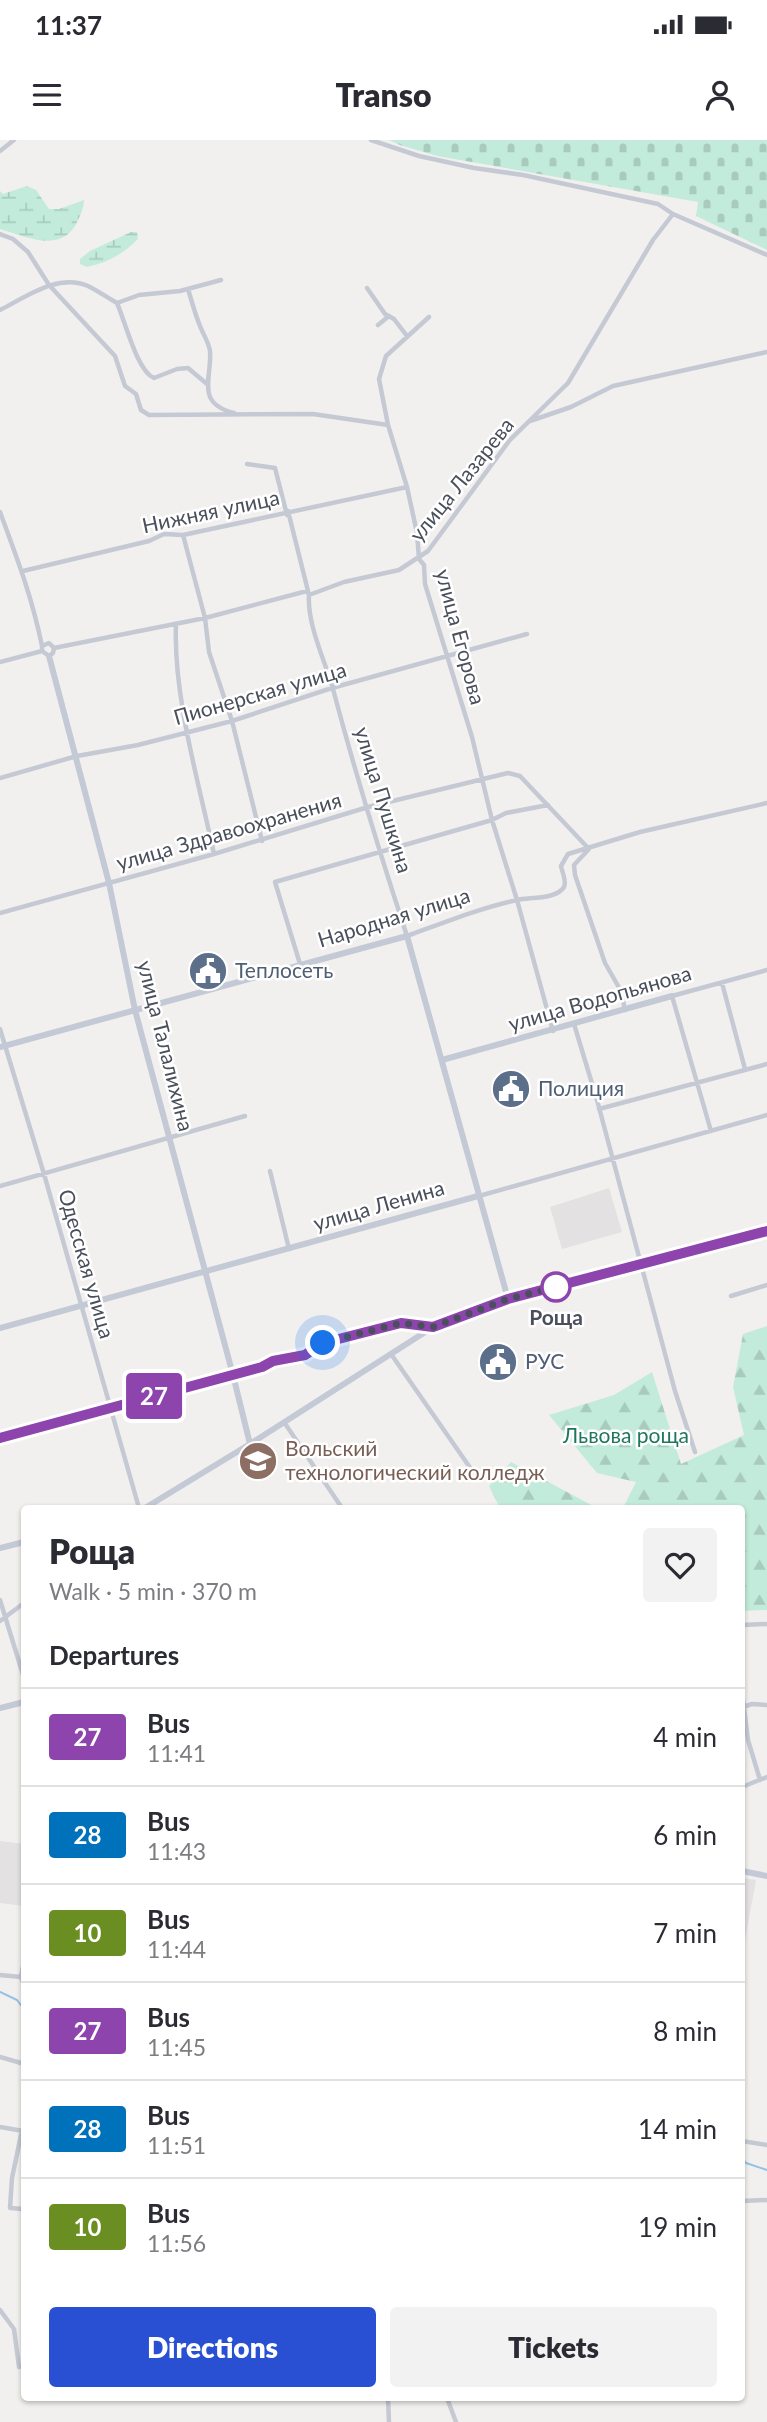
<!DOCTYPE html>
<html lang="en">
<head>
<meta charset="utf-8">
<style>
	:root { --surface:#fff; --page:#f2f2f3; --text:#2b2b33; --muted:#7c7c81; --line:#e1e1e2; --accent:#294fd2 }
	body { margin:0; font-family:Lato,sans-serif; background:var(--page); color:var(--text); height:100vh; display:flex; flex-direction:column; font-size:26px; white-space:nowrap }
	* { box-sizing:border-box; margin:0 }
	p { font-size:23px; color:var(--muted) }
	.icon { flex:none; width:38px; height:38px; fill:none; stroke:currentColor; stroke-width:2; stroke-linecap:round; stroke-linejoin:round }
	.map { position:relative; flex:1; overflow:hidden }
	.sheet { position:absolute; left:21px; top:1365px; width:724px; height:896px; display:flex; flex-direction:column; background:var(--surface); border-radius:7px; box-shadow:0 2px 5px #0004 }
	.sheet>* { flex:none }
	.badge { padding:0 14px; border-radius:5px; font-size:24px; line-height:46px }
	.you { position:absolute; width:35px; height:35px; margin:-18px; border:5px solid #fff; border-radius:50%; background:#1a73e8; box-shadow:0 0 0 10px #1a73e833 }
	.map>.badge { position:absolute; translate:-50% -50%; box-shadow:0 0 0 4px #fff }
	h2 { padding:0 28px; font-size:26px; line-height:63px }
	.round { display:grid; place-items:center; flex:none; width:74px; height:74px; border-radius:7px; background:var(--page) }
	.overview { display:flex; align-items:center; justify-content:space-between; height:119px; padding:0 28px }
	h1 { font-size:33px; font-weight:800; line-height:52px }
	.action { display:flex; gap:14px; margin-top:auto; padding:14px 28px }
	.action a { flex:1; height:80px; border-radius:7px; background:var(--accent); color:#fff; font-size:28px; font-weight:800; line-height:80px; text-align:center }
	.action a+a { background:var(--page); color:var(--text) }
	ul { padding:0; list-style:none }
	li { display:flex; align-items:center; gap:21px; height:98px; padding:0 28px; border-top:2px solid var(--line) }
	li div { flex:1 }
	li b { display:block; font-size:26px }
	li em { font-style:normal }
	li .badge { min-width:77px; font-weight:700; text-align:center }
	.status { display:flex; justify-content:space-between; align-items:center; height:49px; padding:0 35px; background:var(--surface); direction:ltr }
	.status svg { height:19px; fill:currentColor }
	header { display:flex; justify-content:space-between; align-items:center; height:91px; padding:0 28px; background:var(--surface); font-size:32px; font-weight:800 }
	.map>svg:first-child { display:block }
</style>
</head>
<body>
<div class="status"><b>11:37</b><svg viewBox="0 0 49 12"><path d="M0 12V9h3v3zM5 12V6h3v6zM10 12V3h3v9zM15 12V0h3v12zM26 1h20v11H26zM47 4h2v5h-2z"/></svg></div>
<header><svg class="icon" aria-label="menu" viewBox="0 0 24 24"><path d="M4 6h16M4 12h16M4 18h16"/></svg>Transo<svg class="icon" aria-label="person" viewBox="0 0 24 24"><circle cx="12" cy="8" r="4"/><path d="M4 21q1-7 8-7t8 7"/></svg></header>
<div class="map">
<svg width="767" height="2282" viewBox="0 0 767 2282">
	<defs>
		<pattern id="forest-firs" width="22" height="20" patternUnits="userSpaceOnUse" patternTransform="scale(1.75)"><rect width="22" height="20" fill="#c2ebdb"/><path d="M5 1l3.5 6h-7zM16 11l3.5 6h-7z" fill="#a8cbbe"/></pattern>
		<pattern id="wetland-marsh" width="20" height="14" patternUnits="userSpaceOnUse" patternTransform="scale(1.75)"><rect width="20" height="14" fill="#c2ebdb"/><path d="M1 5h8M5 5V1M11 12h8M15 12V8" fill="none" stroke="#a8cbbe"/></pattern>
		<pattern id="cemetery-stones" width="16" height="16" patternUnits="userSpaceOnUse" patternTransform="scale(1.75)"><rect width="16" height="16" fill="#c2ebdb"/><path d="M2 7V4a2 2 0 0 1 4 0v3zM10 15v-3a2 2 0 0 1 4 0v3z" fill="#a8cbbe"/></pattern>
	</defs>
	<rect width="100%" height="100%" fill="#f2f0ef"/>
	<!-- education -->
	<path fill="#e3e1e1" d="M 609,1048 L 622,1092 L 562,1109 L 550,1067 Z
		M 0,1701 L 24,1704 L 24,1766 L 0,1763 Z
		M 742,1738 L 756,1740 L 742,1817 Z"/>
	<!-- forest -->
	<path fill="url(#forest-firs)" d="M 767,1186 L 767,1470 L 742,1471 L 742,1368 L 623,1368 L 636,1342 L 597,1333 L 549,1275 L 614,1255 L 652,1232 L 681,1324 L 744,1295 L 733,1247 L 743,1194 Z
		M 511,1322 L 597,1368 L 500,1368 L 489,1346 Z"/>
	<!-- wetland -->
	<path fill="url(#wetland-marsh)" d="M 27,46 L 36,50 L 49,69 L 59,69 L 84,60 C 84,69 79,78 75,86 C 58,113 24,96 0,89 L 0,51 L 3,54 Z
		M 131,92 L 137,92 L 138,99 C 123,114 107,123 87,127 L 80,124 L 80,119 L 90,111 Z"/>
	<!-- cemetery -->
	<path fill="url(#cemetery-stones)" d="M 389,0 L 767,0 L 767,110 L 696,76 L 698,62 L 437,16 L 400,5 Z"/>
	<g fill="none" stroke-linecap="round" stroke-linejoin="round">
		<!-- stream -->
		<path stroke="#93c2e4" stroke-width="2" d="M 0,1852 L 17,1860 L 24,1869
			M 742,2018 L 746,2023 L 767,2030"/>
		<!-- street -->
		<path stroke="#c4c9d3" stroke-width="4.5" d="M 371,0 L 419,16 L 474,28 L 523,35 L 658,64 L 673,74 L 767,115
			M 0,11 L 14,0
			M 0,94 L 13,99 L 28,112 L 49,145 L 115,216 L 125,246 L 136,254 L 141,270 L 149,275 L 313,274 L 388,285
			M 367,148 L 385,174 L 394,179 L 407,196
			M 188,149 C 192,162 195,174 200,186 C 203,194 209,203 210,211 C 212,239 195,263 234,273
			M 117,163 C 125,181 137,231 154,238 L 177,229 L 188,228 L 207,244
			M 0,170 C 26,157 58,133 88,146 C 98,151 108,158 117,163 L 139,155 L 180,151 L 221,140
			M 429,177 L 386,216 L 379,239 L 388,285 L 407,347 L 417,393 L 419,419 L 424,425 L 425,444 L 472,597 L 492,680 L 517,760 L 553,891
			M 378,185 L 389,176
			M 530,281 L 571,267 L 613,246 L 767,212
			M 247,324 L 275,328 L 287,375
			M 288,371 L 309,455 C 307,484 325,521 333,549 C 355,632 380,714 407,796 C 443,783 480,768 517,760 C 529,757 556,760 564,747 C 567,741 562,732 561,726 L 568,714 L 640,692 L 767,663
			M 0,372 C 17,418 32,457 42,506
			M 183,395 L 205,478 L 209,512 L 232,581 L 262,701
			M 23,431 L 149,401 L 164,394 L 183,395 L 407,347
			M 176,484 C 173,556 199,643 214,714
			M 49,503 L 54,508 L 53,513 L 49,516 L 42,511 L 42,506 Z
			M 54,508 L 205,478 L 307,451 L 309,455 L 344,442 L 399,430 L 428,411 L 509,301 L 568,243 L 653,100 L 673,74
			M 0,522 L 42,511
			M 0,638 L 77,616 L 138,605 L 232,581 L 332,548 L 527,494
			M 0,773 L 214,714 L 368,667 L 508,633 L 520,636 L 589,709 L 574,725 L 575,735 L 605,823 L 621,851 L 625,870
			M 300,824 L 275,742 L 492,680 L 506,673 L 548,665
			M 722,843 L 745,929
			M 574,884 L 597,960 L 675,1251 L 695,1312
			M 0,889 L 44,1034 L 139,1368
			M 599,969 L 767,924
			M 711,991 L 672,856 L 767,830
			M 270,1031 L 289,1109
			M 0,1046 L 245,976
			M 479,1056 L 767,975
			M 731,1156 L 767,1145
			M 391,1214 L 471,1329
			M 284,1282 L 342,1368
			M 0,1298 L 262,1227 L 273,1221 L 305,1215 L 323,1203 L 401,1183 L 432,1187
			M 0,1460 L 24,1538
			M 0,1481 L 24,1463
			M 742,1485 L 767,1484
			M 742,1552 L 748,1600 L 760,1640
			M 743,1567 L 752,1564 L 767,1565
			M 742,1647 L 767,1637
			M 24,1821 L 21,1837 L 24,1845
			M 0,1835 L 21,1837
			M 0,1917 L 21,1923
			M 0,1987 L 23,1991
			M 22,1990 L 12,2038 L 10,2068 L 24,2069
			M 742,2001 L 767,2005
			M 742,2061 L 767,2060
			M 0,2170 L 14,2189 L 19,2227
			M 388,2258 L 389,2282
			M 447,2258 L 456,2282"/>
		<!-- secondary -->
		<path stroke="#c4c9d6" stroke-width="6" d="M 49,516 L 109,743 L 135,870 L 233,1235 L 250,1304
			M 0,907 L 407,796 L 508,1159
			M 442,920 L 672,856
			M 0,1188 L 478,1056
			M 145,1368 L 250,1304 L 433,1187 L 508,1159 L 767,1091
			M 0,1408 L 24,1402
			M 0,1568 L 24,1562
			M 742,1731 L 767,1736"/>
	</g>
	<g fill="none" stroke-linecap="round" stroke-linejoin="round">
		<!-- line casing -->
		<g stroke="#fff" stroke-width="16">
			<path id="line" d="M 0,1298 L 262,1227 L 273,1221 L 305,1215 L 323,1203 L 401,1183 L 433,1187 L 508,1159 L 767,1091"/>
		</g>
		<!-- line -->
		<use href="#line" stroke="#8e44ad" stroke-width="10"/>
		<!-- walk -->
		<path stroke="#494f5b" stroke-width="7" stroke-dasharray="0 12.6" d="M 323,1203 L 401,1183 L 433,1187 L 508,1159 L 556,1147"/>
	</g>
	<!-- icons -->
	<defs>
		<g id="civic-disc" transform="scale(2.0125)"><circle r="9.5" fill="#5c6f8a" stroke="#fff"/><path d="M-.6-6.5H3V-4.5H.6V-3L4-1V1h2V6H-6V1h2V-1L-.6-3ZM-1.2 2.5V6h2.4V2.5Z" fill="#fff"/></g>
		<g id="university-disc" transform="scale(2.0125)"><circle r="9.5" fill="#8d6e63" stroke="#fff"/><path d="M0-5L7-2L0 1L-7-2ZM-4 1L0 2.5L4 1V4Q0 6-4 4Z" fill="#fff"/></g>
	</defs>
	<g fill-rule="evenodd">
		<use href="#civic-disc" x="208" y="831"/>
		<use href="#civic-disc" x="511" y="949"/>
		<use href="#civic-disc" x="498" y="1222"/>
		<use href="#university-disc" x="258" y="1321"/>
	</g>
	<!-- markers -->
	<circle fill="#fff" stroke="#8e44ad" stroke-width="3.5" cx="556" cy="1147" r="14"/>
	<g text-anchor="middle" stroke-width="5" stroke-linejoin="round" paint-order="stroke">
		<!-- street labels -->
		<g font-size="21" fill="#494f5b" stroke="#fff">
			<text transform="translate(462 340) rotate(-51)" y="7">улица Лазарева</text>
			<text transform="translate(211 372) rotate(-12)" y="7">Нижняя улица</text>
			<text transform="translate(460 497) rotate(75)" y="7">улица Егорова</text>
			<text transform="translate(260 554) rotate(-16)" y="7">Пионерская улица</text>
			<text transform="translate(383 660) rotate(73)" y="7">улица Пушкина</text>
			<text transform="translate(229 692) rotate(-16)" y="7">улица Здравоохранения</text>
			<text transform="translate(394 778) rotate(-17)" y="7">Народная улица</text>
			<text transform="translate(600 859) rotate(-16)" y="7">улица Водопьянова</text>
			<text transform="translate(165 906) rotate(76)" y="7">улица Талалихина</text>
			<text transform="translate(379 1066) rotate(-16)" y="7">улица Ленина</text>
			<text transform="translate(86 1124) rotate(74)" y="7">Одесская улица</text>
		</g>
		<!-- service labels -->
		<g font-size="21" fill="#4e5e75" stroke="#fff" text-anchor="start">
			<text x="235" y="838">Теплосеть</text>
			<text x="538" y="956">Полиция</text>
			<text x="525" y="1229">РУС</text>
		</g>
		<!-- stop labels -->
		<g font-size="21" font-weight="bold" fill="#494f5b" stroke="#fff">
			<text x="556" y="1185">Роща</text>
		</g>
		<!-- park labels -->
		<g font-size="21" fill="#1f775e" stroke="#fff">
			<text x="626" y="1303">Львова роща</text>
		</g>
		<!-- education labels -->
		<g font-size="21" fill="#785e54" stroke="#fff" text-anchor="start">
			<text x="285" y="1316">Вольский<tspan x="285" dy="24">технологический колледж</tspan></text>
		</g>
	</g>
</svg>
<div class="you" style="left:323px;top:1203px"></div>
<b class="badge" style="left:154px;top:1256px;background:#8e44ad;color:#fff">27</b>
<section class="sheet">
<div class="overview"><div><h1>Роща</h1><p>Walk · 5 min · 370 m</p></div><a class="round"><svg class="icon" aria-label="heart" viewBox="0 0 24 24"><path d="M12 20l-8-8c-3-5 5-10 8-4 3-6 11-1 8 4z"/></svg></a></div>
<h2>Departures</h2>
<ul>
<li><span class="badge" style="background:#8e44ad;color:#fff">27</span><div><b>Bus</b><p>11:41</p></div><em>4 min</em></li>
<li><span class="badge" style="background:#0072bc;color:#fff">28</span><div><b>Bus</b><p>11:43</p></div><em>6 min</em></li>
<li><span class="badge" style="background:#6b8e23;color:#fff">10</span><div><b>Bus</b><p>11:44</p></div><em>7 min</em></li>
<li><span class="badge" style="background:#8e44ad;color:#fff">27</span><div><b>Bus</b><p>11:45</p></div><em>8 min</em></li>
<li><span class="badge" style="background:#0072bc;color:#fff">28</span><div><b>Bus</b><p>11:51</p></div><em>14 min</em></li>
<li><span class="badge" style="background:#6b8e23;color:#fff">10</span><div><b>Bus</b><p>11:56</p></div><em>19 min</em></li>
</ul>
<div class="action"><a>Directions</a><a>Tickets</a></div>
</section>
</div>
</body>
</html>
